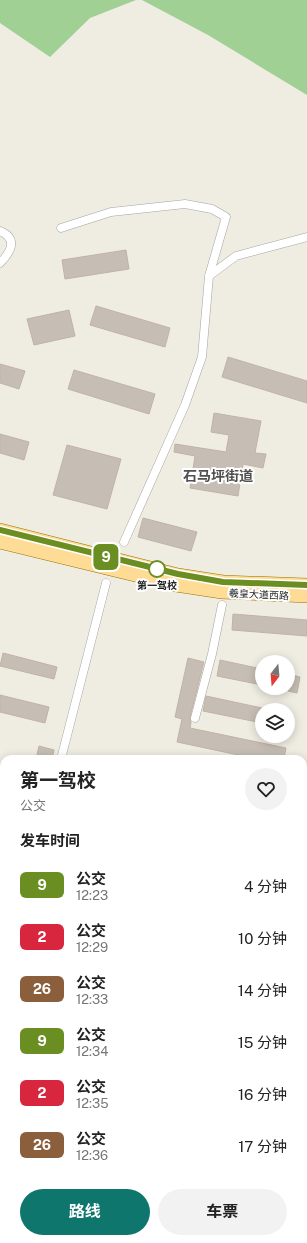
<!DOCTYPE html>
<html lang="zh">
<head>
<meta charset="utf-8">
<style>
	:root { --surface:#fff; --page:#f2f2f2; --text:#222; --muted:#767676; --accent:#0f766e }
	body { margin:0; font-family:"Public Sans","Noto Sans SC",sans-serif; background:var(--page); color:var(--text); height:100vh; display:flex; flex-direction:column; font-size:15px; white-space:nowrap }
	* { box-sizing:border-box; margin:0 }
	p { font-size:13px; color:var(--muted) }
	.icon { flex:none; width:22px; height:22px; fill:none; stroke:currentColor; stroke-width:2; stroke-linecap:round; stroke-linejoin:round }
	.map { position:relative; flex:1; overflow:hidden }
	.panel { position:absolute; left:0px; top:755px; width:307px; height:488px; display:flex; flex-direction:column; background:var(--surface); border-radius:12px 12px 0 0; box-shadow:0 2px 10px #0003 }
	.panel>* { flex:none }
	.badge { padding:0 8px; border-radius:6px; font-size:14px; line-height:26px }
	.needle { width:26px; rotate:196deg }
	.buttons { position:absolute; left:255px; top:655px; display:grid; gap:8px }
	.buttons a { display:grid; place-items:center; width:40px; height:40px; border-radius:50%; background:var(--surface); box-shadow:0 2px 10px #0003; font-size:20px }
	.map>.badge { position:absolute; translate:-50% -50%; box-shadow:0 0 0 2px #fff }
	h2 { padding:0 20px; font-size:15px; line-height:36px }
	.round { display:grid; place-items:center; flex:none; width:42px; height:42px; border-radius:21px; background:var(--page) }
	.overview { display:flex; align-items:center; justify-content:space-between; height:68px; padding:0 20px }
	h1 { font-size:19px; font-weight:700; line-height:30px }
	.button { display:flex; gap:8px; margin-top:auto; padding:8px 20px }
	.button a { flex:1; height:46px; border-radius:24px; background:var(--accent); color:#fff; font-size:16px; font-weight:700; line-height:46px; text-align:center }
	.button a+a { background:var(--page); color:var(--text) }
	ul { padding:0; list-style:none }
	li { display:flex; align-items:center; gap:12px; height:52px; padding:0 20px }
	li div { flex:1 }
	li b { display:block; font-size:15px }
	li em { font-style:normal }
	li .badge { min-width:44px; font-weight:700; text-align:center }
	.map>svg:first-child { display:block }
</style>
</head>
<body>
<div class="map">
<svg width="307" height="1243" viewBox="0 0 307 1243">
	<rect width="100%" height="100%" fill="#efece2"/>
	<!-- residential -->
	<path fill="#dbdada" d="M 0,828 L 4,828 L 4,944 L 0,944 Z"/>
	<!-- forest -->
	<path fill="#a0d094" d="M 0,0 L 136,0 L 90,18 L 50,57 L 0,23 Z
		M 142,0 L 307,0 L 307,95 L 208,35 Z"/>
	<!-- water -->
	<path fill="#a0cadf" d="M 4,1003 L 4,1239 L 303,1239 L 303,1007 L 307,1007 L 307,1240 L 239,1243 L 0,1243 L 0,1004 Z"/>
	<!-- building -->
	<path fill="#c6beb5" stroke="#c1b3a4" d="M 126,250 L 129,269 L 65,279 L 62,260 Z
		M 96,306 L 170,328 L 165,347 L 90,325 Z
		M 69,310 L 75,336 L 34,345 L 27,319 Z
		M 228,357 L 307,381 L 307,403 L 222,377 Z
		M 0,364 L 25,371 L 19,389 L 0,383 Z
		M 74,370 L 155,394 L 149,414 L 68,389 Z
		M 214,413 L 261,421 L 255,453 L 266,454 L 263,468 L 243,464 L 238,496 L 190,488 L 195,456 L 174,452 L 175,444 L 226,452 L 229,435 L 211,432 Z
		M 0,434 L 29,442 L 24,460 L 0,453 Z
		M 67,445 L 121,459 L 107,509 L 53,495 Z
		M 143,518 L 197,532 L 191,551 L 138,537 Z
		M 233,614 L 307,620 L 307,636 L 232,630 Z
		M 3,653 L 57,667 L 54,679 L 0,666 Z
		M 188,658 L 204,662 L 190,717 L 191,722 L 190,728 L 286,748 L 284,759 L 257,759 L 177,742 L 182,719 L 175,717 Z
		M 220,660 L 262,669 L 262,685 L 217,676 Z
		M 288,674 L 300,677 L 297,693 L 288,691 Z
		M 0,695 L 49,707 L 45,723 L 0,712 Z
		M 206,696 L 262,708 L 262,723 L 203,711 Z
		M 39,746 L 54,750 L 52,759 L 36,759 Z"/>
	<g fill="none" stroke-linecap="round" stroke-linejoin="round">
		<!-- minor casing -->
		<g stroke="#a4a4a4" stroke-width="9">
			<path id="minor" d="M 61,228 L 111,212 L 185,204 L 212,209 L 226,217 L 209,276 L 202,357 L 185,405 L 124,542
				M 0,231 C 19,239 10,253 0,263
				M 209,276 L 236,256 L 307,237
				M 195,718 L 212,654 L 222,605
				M 61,759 L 106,583"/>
		</g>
		<!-- secondary casing -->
		<g stroke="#5e7700" stroke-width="13">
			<path id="secondary" d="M 303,950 L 307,950
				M 0,962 L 4,962"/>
		</g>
		<!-- primary casing -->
		<g stroke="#957300" stroke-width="14">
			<path id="primary" d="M 0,530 L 178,575 L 223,582 L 307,585
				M 0,542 L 176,585 L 222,592 L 307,596"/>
		</g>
		<!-- minor -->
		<use href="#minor" stroke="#fff" stroke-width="8"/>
		<!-- secondary -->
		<use href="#secondary" stroke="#f1fcb2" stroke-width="12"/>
		<!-- primary -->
		<use href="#primary" stroke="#ffdc96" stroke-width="13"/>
		<!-- tram -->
		<path stroke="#6b6b6b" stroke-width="1" d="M 303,971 L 307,971
			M 303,978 L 307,977
			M 0,983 L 4,982
			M 0,989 L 4,989"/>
	</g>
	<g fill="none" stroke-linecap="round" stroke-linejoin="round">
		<!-- line casing -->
		<g stroke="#fff" stroke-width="9">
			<path id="line" d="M 0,530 L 178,574 L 223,582 L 307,585"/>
		</g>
		<!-- line -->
		<use href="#line" stroke="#6b8e23" stroke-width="6"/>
	</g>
	<!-- markers -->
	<circle fill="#fff" stroke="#6b8e23" stroke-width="2" cx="157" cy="569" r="8"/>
	<g text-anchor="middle" stroke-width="4" stroke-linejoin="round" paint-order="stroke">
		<!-- stop labels -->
		<g font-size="10" font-weight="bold" fill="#1d1d1d" stroke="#fff">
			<text x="157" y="589">第一驾校</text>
		</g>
		<!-- street labels -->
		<g font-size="10" fill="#1d1d1d" stroke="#fff">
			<text transform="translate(259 594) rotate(3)" y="4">羲皇大道西路</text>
		</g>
		<!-- district labels -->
		<g font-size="14" font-weight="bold" fill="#505050" stroke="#fff">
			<text x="218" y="481">石马坪街道</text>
		</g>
	</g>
</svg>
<div class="buttons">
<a><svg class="needle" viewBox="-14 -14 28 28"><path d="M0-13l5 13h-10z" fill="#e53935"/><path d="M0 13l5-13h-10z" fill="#767676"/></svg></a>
<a><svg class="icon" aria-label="layers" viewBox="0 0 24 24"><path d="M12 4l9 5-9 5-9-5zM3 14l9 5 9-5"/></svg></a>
</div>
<b class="badge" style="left:106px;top:557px;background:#6b8e23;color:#fff">9</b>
<section class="panel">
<div class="overview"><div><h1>第一驾校</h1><p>公交</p></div><a class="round"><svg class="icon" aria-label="heart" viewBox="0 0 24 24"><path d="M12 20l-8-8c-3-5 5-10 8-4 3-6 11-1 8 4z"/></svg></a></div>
<h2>发车时间</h2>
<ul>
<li><span class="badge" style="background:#6b8e23;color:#fff">9</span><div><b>公交</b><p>12:23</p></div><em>4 分钟</em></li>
<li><span class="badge" style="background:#d7263d;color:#fff">2</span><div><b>公交</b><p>12:29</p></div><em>10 分钟</em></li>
<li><span class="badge" style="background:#8b5e3c;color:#fff">26</span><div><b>公交</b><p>12:33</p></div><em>14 分钟</em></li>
<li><span class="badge" style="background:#6b8e23;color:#fff">9</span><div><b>公交</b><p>12:34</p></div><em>15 分钟</em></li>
<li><span class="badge" style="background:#d7263d;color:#fff">2</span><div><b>公交</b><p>12:35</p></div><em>16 分钟</em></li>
<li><span class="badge" style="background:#8b5e3c;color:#fff">26</span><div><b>公交</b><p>12:36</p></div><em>17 分钟</em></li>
</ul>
<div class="button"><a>路线</a><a>车票</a></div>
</section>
</div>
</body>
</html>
